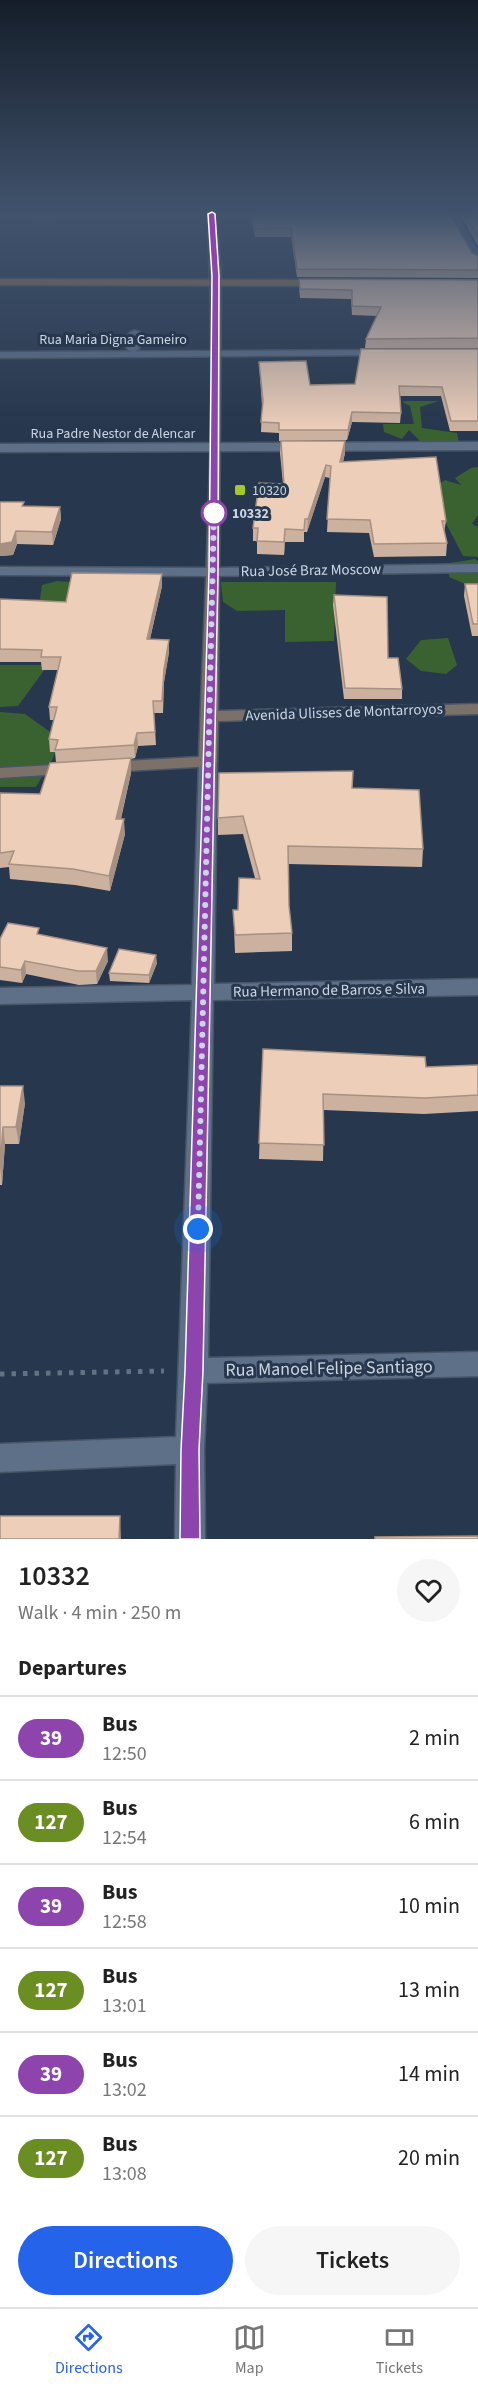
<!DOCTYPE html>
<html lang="en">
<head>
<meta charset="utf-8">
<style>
	:root { --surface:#fff; --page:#f6f6f6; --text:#222; --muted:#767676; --line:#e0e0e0; --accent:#2563eb }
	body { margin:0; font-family:"Source Sans 3",sans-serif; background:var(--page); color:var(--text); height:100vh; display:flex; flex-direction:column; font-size:22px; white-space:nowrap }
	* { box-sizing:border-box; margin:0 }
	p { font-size:20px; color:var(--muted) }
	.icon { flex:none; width:33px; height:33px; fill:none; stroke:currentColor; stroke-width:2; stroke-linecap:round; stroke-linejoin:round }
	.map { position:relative; height:1539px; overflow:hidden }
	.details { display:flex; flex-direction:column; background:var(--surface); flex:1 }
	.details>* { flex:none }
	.badge { padding:0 12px; border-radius:20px; font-size:21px; line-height:39px }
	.you { position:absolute; width:30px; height:30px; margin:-15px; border:4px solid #fff; border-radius:50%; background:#1a73e8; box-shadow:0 0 0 9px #1a73e833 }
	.map>.badge { position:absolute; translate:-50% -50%; box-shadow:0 0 0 3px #fff }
	h2 { padding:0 18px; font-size:22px; line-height:54px }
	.round { display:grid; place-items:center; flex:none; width:63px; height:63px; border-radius:32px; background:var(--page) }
	.overview { display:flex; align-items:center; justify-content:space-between; height:102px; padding:0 18px }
	h1 { font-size:28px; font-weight:600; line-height:45px }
	.button { display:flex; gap:12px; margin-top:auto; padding:12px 18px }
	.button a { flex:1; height:69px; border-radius:36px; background:var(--accent); color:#fff; font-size:24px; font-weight:600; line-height:69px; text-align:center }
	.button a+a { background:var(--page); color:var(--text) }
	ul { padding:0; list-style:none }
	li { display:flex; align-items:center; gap:18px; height:84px; padding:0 18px; border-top:2px solid var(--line) }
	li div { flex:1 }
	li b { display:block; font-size:22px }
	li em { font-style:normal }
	li .badge { min-width:66px; font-weight:700; text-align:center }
	.tabs { display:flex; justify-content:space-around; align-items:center; height:84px; border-top:2px solid var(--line); background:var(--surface); font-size:16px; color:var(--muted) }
	.tabs a { display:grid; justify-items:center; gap:3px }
	.tabs .active { color:var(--accent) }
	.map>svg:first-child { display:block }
</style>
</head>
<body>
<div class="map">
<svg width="478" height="1539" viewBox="0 0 478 1539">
	<rect width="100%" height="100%" fill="#27374d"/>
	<!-- green -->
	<path fill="#3a6230" d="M 406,401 L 439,401 L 420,407 L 422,428 L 457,433 L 459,443 L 421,442 L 409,430 L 402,439 L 384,432 L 383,424 L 414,424 L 410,406 L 402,402 Z
		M 478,467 L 478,515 L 472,524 L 478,527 L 478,557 L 463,556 L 438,508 L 422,486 L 444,494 L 435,487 L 445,480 L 461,485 L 455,478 L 471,468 Z
		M 475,559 L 478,561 L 478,595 L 470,586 L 449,577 L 450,563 Z
		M 57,581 L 70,582 L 76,600 L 0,634 L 3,600 L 40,599 L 42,585 Z
		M 221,582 L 336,582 L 334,641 L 285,642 L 285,610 L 237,611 L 223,602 Z
		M 448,638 L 457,665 L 446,674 L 421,671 L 406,659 L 421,640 Z
		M 0,665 L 48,665 L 18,706 L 0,707 Z
		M 0,712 L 25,714 L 60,739 L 53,758 L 36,787 L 0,787 Z"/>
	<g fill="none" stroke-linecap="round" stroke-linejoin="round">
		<!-- lane casing -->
		<g stroke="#475567" stroke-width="18">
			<path id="lane" d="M 133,344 L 135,338"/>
		</g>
		<!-- street casing -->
		<g stroke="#475567" stroke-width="3">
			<path id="street" d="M 29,214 L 56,214 C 50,219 35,219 29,214 Z
				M 422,214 L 478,214 L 478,218 L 459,218 L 478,251 L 478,263 L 473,260 L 450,218 L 426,218 Z
				M 383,350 L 389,353 L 387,355 L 0,358 L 0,352 Z
				M 478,442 L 478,450 L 0,452 L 0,444 Z
				M 478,564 L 478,572 L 214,576 L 0,575 L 0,567 L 214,568 Z
				M 208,757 L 214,758 L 217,762 L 214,984 L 478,979 L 478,995 L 213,1000 L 208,1358 L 478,1352 L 478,1376 L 207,1383 L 204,1450 L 205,1539 L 175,1539 L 176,1464 L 0,1472 L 0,1444 L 176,1437 L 192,1000 L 0,1004 L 0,988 L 192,985 L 199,762 L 202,758 Z"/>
		</g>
		<!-- secondary casing -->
		<g stroke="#475567" stroke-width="3">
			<path id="secondary" d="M 207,214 L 217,214 L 221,276 L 218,711 L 478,704 L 478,714 L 218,721 L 217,762 L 214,766 L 107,772 L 101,771 L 98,767 L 101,763 L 107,762 L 199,757 C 205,577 218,394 207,214 Z
				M 70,764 L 76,765 L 79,769 L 76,773 L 0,778 L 0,768 Z"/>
		</g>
		<!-- primary casing -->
		<g stroke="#475567" stroke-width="3">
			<path id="primary" d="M 0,279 L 322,280 L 327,283 L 322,286 L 0,285 Z"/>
		</g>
		<!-- path -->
		<path stroke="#637184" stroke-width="5" stroke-dasharray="4.5 7" stroke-linecap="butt" d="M 0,1374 L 164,1371"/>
		<!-- lane -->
		<use href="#lane" stroke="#5e6f88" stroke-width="15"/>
		<!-- street -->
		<use href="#street" fill="#5e6f88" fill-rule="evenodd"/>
		<!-- secondary -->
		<use href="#secondary" fill="#7c7169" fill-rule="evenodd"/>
		<!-- primary -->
		<use href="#primary" fill="#9a744b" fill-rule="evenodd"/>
	</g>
	<!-- wall -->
	<path fill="#ccb19f" d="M 250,214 L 450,214 L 472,253 L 478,256 L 478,278 L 297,277 L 291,237 L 255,237 Z
		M 463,214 L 478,214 L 478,246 L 463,220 Z
		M 299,279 L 478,280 L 478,348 L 365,348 L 366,339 L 377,316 L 352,315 L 351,299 L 300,298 L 299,288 Z
		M 478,349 L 478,431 L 450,431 L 441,396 L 400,396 L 401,413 L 400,423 L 352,422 L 347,440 L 279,441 L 279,433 L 261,432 L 262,406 L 259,362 L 310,385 L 355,384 Z
		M 281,441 L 345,441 L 345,453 L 343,462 L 446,521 L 444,532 L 447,543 L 446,556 L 374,557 L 369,533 L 327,532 L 330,478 L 325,477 L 307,532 L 304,532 L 304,542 L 285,542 L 284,555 L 257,554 L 257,541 L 253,541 L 253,528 L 283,484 L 280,453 Z
		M 24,506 L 60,507 L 61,519 L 53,545 L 17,544 L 13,555 L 0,556 Z
		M 162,574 L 162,586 L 150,639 L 169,640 L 169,652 L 164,682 L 163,713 L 154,713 L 156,745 L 138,746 L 135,758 L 131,759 L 131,773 L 121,819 L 125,834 L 110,891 L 75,885 L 10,879 L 9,867 L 0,868 L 0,793 L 40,794 L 56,762 L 55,752 L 50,752 L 49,739 L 54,720 L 50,720 L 49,707 L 58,670 L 42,670 L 41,662 L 0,662 L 0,599 L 66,602 Z
		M 465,584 L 478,584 L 478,639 L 478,636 L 472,636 L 464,596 Z
		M 334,595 L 388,658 L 402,689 L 402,699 L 344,699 L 333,605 Z
		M 352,788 L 423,849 L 422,867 L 288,864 L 289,906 L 292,933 L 292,951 L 235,953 L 234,928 L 233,910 L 238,910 L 255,878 L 243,834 L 218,835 L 218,818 Z
		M 40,935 L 108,961 L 97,984 L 79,985 L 26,974 L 22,983 L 0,980 L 0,939 Z
		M 157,963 L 149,983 L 110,981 L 109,973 Z
		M 263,1049 L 426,1067 L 478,1065 L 478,1111 L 424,1114 L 324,1110 L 323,1161 L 259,1159 Z
		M 0,1086 L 25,1103 L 19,1144 L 5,1144 L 2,1185 L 0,1185 Z"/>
	<!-- shaded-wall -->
	<path fill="#a69082" d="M 352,412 L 352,422 L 347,440 L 348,430 Z
		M 345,441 L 345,453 L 340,474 L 340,462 Z
		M 326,465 L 325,477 L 307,532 L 308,519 Z
		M 60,507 L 61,519 L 53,545 L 52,532 Z
		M 285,529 L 285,542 L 284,555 L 284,542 Z
		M 16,531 L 17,544 L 13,555 L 0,556 L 0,544 Z
		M 162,574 L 162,586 L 147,652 L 147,639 Z
		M 169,640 L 169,652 L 164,682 L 163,713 L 164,669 Z
		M 137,733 L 138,746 L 135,758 L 134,745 Z
		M 131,758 L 131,773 L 117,834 L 116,819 Z
		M 124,819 L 125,834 L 110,891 L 109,876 Z
		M 107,948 L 108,961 L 97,984 L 96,971 Z
		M 156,955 L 157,963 L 149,983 L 149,975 Z
		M 25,961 L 26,974 L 22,983 L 21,970 Z
		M 23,1086 L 25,1103 L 19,1144 L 16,1127 Z
		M 3,1127 L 5,1144 L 2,1185 L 0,1167 Z
		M 120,1516 L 121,1539 L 119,1539 Z"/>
	<!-- building -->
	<path fill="#edceb9" stroke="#a69082" stroke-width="1.5" d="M 252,214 L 450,214 L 472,253 L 478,256 L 478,270 L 297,269 L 291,228 L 255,229 Z
		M 465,214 L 478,214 L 478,237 Z
		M 299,279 L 478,280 L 478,338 L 366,339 L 381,307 L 352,306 L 352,290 L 300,289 Z
		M 361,349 L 478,349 L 478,421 L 451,421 L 442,387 L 399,386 L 401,413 L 352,412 L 348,430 L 279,430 L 279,423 L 261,422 L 263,401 L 259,362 L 306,361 L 310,385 L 355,384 Z
		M 281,441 L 345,441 L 340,462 L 436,457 L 446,521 L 442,521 L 447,543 L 374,544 L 370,520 L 327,519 L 331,466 L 326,465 L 308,519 L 305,519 L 304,530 L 285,529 L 284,542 L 257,541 L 258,528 L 253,528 L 259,483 L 284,484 Z
		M 0,502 L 24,502 L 22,506 L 60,507 L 52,532 L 16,531 L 12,542 L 0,544 Z
		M 72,573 L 162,574 L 147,639 L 169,640 L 164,669 L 162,701 L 153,701 L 155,732 L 137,733 L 134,745 L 55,750 L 58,740 L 49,739 L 57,707 L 49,707 L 61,657 L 41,657 L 42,650 L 0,649 L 0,599 L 66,602 Z
		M 465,584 L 478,584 L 478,624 L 473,624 Z
		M 334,595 L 387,597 L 388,658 L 398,658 L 402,689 L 345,688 Z
		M 131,758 L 116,819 L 124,819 L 109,876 L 73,869 L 9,864 L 14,851 L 0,853 L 0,793 L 40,794 L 50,763 Z
		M 353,771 L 352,788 L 419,790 L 423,849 L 288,846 L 289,906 L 292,933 L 235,935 L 233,910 L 238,910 L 239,878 L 260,879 L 243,816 L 218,818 L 219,773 Z
		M 8,923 L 39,928 L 37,934 L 107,948 L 96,971 L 78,971 L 25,961 L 21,970 L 0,967 L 0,939 Z
		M 119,949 L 156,955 L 149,975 L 109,973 Z
		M 263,1049 L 425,1057 L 426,1067 L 478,1065 L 478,1095 L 425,1098 L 323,1094 L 324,1145 L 259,1143 Z
		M 0,1086 L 23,1086 L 16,1127 L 3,1127 L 0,1167 Z
		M 0,1516 L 120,1516 L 119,1539 L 0,1539 Z
		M 478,1536 L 478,1539 L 375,1539 L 375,1537 Z"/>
	<!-- sky -->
	<linearGradient id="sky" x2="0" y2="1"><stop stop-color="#151e2a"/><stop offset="0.5" stop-color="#41536d"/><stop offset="1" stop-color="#41536d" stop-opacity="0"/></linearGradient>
	<rect width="478" height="429" fill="url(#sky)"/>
	<!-- line -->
	<path fill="#8e44ad" stroke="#fff" stroke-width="1.5" d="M 212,212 L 215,214 L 219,276 L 218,572 L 203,1371 L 199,1450 L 200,1539 L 180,1539 L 181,1450 L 185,1371 L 209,572 L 212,276 L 208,214 Z"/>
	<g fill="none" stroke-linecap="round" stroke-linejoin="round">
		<!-- walk -->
		<path stroke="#cbd5e3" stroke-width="6" stroke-dasharray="0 10.8" d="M 198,1229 L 214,509 L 214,513"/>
	</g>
	<!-- markers -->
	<rect fill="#a4c824" stroke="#27374d" stroke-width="2" x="234" y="484" width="12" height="12" rx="3"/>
	<circle fill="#fff" stroke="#8e44ad" stroke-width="3" cx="214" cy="513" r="12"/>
	<g text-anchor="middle" stroke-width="6" stroke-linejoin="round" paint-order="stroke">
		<!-- far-street labels -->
		<g font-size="14" fill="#cbd5e3" stroke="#27374d">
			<text x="113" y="344">Rua Maria Digna Gameiro</text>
			<text x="113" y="438">Rua Padre Nestor de Alencar</text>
		</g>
		<!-- far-poi labels -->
		<g font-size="14" fill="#cbd5e3" stroke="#27374d" text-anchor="start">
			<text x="252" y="495">10320</text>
		</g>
		<!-- far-stop labels -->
		<g font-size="14" font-weight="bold" fill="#cbd5e3" stroke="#27374d" text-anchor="start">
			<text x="232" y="518">10332</text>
		</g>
		<!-- street labels -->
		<g font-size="15" fill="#cbd5e3" stroke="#27374d">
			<text transform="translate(311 570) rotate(-1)" y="5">Rua José Braz Moscow</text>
			<text transform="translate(344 712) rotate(-2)" y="5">Avenida Ulisses de Montarroyos</text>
			<text transform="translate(329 990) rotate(-1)" y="5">Rua Hermano de Barros e Silva</text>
		</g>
		<!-- near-street labels -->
		<g font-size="18" fill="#cbd5e3" stroke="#27374d">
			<text transform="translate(329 1368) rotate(-1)" y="6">Rua Manoel Felipe Santiago</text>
		</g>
	</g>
</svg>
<div class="you" style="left:198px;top:1229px"></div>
</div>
<section class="details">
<div class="overview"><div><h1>10332</h1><p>Walk · 4 min · 250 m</p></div><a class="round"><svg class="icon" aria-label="heart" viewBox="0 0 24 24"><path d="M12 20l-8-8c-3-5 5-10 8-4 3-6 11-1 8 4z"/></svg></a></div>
<h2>Departures</h2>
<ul>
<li><span class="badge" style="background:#8e44ad;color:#fff">39</span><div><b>Bus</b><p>12:50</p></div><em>2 min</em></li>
<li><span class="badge" style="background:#6b8e23;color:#fff">127</span><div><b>Bus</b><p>12:54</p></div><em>6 min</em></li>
<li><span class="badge" style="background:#8e44ad;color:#fff">39</span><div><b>Bus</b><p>12:58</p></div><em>10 min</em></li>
<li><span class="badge" style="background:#6b8e23;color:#fff">127</span><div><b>Bus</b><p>13:01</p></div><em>13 min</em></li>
<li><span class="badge" style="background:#8e44ad;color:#fff">39</span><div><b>Bus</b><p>13:02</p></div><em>14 min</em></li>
<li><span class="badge" style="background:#6b8e23;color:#fff">127</span><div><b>Bus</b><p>13:08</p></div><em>20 min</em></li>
</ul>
<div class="button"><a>Directions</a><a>Tickets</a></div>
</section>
<nav class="tabs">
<a class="active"><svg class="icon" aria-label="directions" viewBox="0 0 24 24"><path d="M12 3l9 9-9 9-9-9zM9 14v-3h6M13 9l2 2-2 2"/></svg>Directions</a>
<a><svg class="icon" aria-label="map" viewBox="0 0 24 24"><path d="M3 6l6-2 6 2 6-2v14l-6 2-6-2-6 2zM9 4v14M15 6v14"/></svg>Map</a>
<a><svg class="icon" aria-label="tickets" viewBox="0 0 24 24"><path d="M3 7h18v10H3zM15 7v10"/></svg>Tickets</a>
</nav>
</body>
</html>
